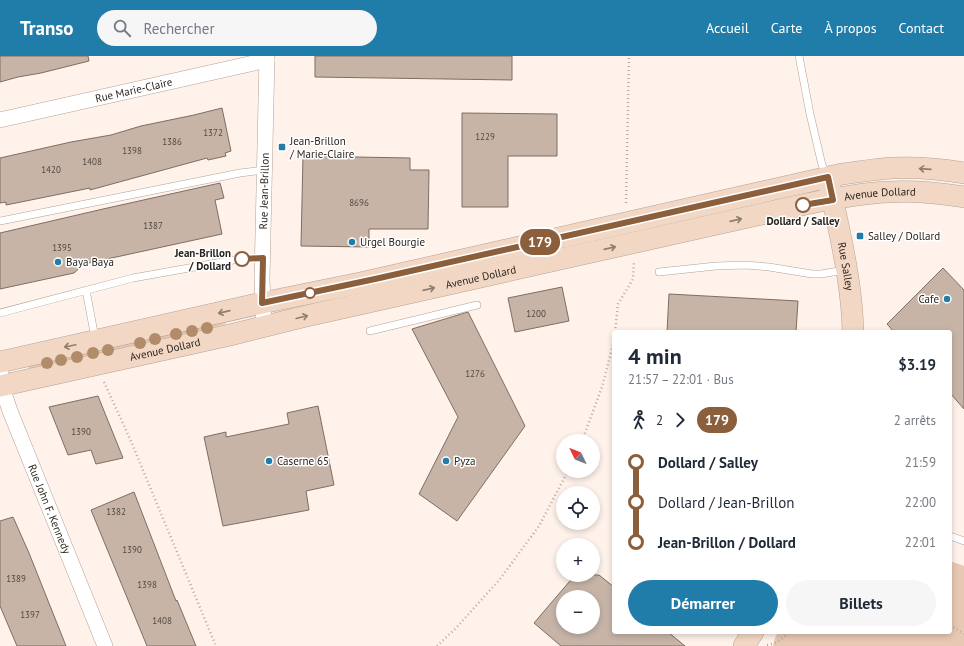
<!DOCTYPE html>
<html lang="fr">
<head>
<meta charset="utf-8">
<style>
	:root { --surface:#fff; --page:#f6f6f7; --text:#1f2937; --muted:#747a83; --accent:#207daa }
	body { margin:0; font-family:"PT Sans",sans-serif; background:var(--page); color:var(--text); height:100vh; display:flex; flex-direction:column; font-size:15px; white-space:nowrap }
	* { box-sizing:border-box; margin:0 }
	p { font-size:13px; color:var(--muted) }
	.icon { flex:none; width:22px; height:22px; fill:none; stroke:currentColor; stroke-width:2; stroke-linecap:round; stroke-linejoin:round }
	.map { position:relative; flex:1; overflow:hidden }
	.drawer { position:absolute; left:612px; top:274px; width:340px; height:304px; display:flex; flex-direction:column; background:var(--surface); border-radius:4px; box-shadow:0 2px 6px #0003 }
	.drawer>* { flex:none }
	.badge { padding:0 8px; border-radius:13px; font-size:14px; line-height:26px }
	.needle { width:26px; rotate:313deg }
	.buttons { position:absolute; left:556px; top:378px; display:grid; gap:8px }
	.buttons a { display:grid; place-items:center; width:44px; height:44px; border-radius:50%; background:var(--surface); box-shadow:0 2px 6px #0003; font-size:20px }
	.map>.badge { position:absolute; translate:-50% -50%; box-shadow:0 0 0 2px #fff }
	.legs { display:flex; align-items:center; gap:6px; height:44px; padding:0 16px; font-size:13px }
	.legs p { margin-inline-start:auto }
	.summary { display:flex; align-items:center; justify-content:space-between; height:68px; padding:0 16px }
	h1 { font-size:22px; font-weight:700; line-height:30px }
	.button { display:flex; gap:8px; margin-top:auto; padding:8px 16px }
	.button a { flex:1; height:46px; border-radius:24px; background:var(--accent); color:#fff; font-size:16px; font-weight:700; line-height:46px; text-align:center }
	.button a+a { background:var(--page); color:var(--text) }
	ul { padding:0 16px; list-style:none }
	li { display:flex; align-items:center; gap:14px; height:40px; font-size:15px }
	li i { display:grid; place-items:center; width:6px; height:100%; margin:0 5px; background:currentColor }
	li i::after { content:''; width:10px; height:10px; margin:-5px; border:3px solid; border-radius:50%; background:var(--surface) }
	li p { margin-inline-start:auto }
	li:first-child i { background:linear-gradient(#0000 50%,currentColor 0) }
	li:last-child i { background:linear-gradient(currentColor 50%,#0000 0) }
	header { display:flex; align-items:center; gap:24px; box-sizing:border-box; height:56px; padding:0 20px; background:var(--accent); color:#fff }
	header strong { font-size:19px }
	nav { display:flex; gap:22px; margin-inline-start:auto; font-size:14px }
	.search { width:280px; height:36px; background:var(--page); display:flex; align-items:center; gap:10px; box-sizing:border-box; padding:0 14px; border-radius:22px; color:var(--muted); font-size:15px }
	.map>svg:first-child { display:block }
</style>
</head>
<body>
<header>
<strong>Transo</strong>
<div class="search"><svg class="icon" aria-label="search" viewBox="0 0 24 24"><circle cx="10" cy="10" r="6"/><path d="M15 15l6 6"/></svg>Rechercher</div>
<nav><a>Accueil</a><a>Carte</a><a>À propos</a><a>Contact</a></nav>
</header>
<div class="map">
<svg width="964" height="590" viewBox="0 0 964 590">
	<rect width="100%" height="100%" fill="#fef2ea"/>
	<!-- green -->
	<path fill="#e7c8b3" d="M 226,267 L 226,268 L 193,278 L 29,313 L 28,309 L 192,272 Z
		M 950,505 L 964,510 L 964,590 L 773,590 L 775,582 L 778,576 L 950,576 Z"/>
	<!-- building -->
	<path fill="#c7b4a7" stroke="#7f6d62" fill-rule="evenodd" d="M 0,0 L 88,0 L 89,5 L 41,17 L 18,21 L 0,26 Z
		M 315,0 L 512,0 L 512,24 L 315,21 Z
		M 222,52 L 231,95 L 225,97 L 226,100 L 208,104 L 207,102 L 90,134 L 90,132 L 6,149 L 6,146 L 0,147 L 0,102 L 71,86 L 111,79 L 141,70 L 194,59 Z
		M 462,57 L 557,58 L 557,100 L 508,100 L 508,151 L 462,151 Z
		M 303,100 L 410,102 L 410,114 L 429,114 L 428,173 L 369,173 L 369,191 L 301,190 Z
		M 220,127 L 224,142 L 215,144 L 222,178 L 84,208 L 74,217 L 0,233 L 0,177 L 103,153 Z
		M 943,212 L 964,234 L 964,353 L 950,337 L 950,276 L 894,276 L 887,268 Z
		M 562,231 L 569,265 L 515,276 L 508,242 Z
		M 669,238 L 798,245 L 796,276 L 667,276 Z
		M 468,256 L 525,370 L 457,465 L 419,438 L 458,361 L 412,273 Z
		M 98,340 L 123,402 L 96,408 L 91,394 L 68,399 L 49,351 Z
		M 318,350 L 334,429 L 306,435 L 309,454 L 223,470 L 204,381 L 226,376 L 226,381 L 289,368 L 287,357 Z
		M 134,436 L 176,545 L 177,544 L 196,590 L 147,590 L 91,454 Z
		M 13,461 L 29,497 L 66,590 L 17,590 L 0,550 L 0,465 Z
		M 575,519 L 599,519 L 614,531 L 614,576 L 668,576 L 685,590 L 561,590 L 534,567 ZM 563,541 L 593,541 L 593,571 L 563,571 Z"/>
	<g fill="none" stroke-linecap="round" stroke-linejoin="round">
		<!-- lane casing -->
		<g stroke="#b5a296" stroke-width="8">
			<path id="lane" d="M 799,0 L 810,58 L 822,109 L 827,119
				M 0,165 L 240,117 L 264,114
				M 659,216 L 716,210 L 745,209 L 769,211 L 812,218 L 821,218 L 845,214
				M 86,234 L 95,282
				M 0,257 L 133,222 L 239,203 L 263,202
				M 370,275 L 477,249
				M 950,480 L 964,485"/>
		</g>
		<!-- street casing -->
		<g stroke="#b5a296" stroke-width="16">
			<g id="street">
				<path id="s1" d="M 0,64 L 267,4"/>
				<path id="s2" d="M 264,271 L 262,223 L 267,0"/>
				<path id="s3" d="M 0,315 L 5,340 L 10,355 L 105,590"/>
			</g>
		</g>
		<!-- secondary casing -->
		<g stroke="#b5a296" stroke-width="22">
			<g id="secondary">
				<path id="s4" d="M 830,131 C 840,179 852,227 853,276"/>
				<path d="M 0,306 L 262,247 L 360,227 L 842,118 C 859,116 875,113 892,112 C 916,111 941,113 964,117"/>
				<path id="s5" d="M 0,330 L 230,279 L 302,261 L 806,148 C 833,143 860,137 888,136 C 914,134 939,137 964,141"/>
				<path d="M 744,590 L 753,576"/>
			</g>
		</g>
		<!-- path -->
		<path stroke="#b7aca5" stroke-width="2.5" stroke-dasharray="1 3" stroke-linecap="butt" d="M 626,147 L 629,0
			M 615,276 L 618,248 L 633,223 L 634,205
			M 104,326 L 130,383 L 216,590
			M 582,385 L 602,331 L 614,285
			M 950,569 L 964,578
			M 767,589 C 776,588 783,582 790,576
			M 437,590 L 457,571 L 500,523 L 539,470 L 568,415"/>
		<!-- lane -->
		<use href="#lane" stroke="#fff" stroke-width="7"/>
		<!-- street -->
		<use href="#street" stroke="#fff" stroke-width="15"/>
		<!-- secondary -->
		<use href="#secondary" stroke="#f2d8c4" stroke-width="21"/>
	</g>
	<!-- trees -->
	<g fill="#b18c69">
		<circle cx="207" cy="272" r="6"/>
		<circle cx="192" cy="275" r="6"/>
		<circle cx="176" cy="278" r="6"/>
		<circle cx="155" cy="283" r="6"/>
		<circle cx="140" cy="287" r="6"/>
		<circle cx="108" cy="294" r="6"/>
		<circle cx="93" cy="297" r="6"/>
		<circle cx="77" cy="301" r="6"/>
		<circle cx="61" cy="304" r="6"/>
		<circle cx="47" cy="307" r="6"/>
	</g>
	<!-- one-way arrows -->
	<defs><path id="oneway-shaft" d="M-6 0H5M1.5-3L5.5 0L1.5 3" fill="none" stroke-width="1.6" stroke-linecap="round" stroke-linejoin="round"/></defs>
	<g stroke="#8e7e71">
		<use href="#oneway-shaft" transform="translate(925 113) rotate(-176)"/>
		<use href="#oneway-shaft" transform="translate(736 164) rotate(-13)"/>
		<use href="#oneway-shaft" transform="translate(610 192) rotate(-13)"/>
		<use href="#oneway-shaft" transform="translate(429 233) rotate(-13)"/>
		<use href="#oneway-shaft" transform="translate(224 256) rotate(167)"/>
		<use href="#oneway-shaft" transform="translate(302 261) rotate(-14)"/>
		<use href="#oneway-shaft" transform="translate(70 290) rotate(168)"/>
	</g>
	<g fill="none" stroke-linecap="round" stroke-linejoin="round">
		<!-- line-1 casing -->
		<g stroke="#fff" stroke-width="9">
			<path id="line-1" d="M 242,203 L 263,202 L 262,247 L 375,223 L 828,121 L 833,144 L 803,149"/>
		</g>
		<!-- line-1 -->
		<use href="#line-1" stroke="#8b5e3c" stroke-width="6"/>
	</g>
	<!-- markers -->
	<g fill="#207daa" stroke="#fff" stroke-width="1.5">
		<rect x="278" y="87" width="8" height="8" rx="2"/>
		<rect x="856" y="176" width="8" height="8" rx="2"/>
		<circle cx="352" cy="186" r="4"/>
		<circle cx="58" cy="206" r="4"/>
		<circle cx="947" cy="243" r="4"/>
		<circle cx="269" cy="405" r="4"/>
		<circle cx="446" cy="405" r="4"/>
	</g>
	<g fill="#fff" stroke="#8b5e3c" stroke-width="2">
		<circle cx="803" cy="149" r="7"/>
		<circle cx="242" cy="203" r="7"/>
		<circle cx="310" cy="237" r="5"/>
	</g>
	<g text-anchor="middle" stroke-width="3" stroke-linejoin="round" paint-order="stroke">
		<!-- number labels -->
		<g font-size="9" fill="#514740">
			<text x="213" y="80">1372</text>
			<text x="485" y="84">1229</text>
			<text x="172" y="89">1386</text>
			<text x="132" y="98">1398</text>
			<text x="92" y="109">1408</text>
			<text x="51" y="117">1420</text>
			<text x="359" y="150">8696</text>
			<text x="153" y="173">1387</text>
			<text x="62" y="195">1395</text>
			<text x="536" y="261">1200</text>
			<text x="475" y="321">1276</text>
			<text x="81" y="379">1390</text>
			<text x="116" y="459">1382</text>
			<text x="132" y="497">1390</text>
			<text x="16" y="526">1389</text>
			<text x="147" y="532">1398</text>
			<text x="30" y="562">1397</text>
			<text x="162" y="568">1408</text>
		</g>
		<!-- street labels -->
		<g font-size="11" fill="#2a231e" stroke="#fff">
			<text dy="4" stroke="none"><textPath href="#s1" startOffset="137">Rue Marie-Claire</textPath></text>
			<text dy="4" stroke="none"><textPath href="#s2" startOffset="136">Rue Jean-Brillon</textPath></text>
			<text dy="4" stroke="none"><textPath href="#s5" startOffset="901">Avenue Dollard</textPath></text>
			<text dy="4" stroke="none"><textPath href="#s4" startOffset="81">Rue Salley</textPath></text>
			<text dy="4" stroke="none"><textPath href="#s5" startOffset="493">Avenue Dollard</textPath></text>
			<text dy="4" stroke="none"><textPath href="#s5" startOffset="169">Avenue Dollard</textPath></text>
			<text dy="4" stroke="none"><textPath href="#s3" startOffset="147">Rue John F. Kennedy</textPath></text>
		</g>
		<!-- poi labels -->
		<g font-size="11" fill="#2a231e" stroke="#fff" text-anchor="start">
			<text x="290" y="89">Jean-Brillon<tspan x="290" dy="13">/ Marie-Claire</tspan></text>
			<text x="868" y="184">Salley / Dollard</text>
			<text x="360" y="190">Urgel Bourgie</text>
			<text x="66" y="210">Baya Baya</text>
			<text x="939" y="247" text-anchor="end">Cafe</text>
			<text x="277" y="409">Caserne 65</text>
			<text x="454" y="409">Pyza</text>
		</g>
		<!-- stop labels -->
		<g font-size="11" font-weight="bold" fill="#2a231e" stroke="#fff">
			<text x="803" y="169">Dollard / Salley</text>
			<text x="231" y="201" text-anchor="end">Jean-Brillon<tspan x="231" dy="13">/ Dollard</tspan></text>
		</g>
	</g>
</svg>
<div class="buttons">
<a><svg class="needle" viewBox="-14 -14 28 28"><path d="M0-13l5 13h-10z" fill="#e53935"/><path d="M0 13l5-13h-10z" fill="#747a83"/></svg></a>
<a><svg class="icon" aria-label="locate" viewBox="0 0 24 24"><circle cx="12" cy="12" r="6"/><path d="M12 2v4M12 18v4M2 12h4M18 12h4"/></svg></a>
<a>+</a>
<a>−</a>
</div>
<b class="badge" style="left:540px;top:186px;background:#8b5e3c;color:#fff">179</b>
<section class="drawer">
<div class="summary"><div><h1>4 min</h1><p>21:57 – 22:01 · Bus</p></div><b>$3.19</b></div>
<div class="legs"><svg class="icon" aria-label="walk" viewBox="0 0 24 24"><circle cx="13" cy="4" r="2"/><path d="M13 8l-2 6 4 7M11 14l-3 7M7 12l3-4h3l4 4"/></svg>2<svg class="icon" aria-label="forward" viewBox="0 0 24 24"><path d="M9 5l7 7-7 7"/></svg><b class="badge" style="background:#8b5e3c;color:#fff">179</b><p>2 arrêts</p></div>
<ul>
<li><i style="color:#8b5e3c"></i><b>Dollard / Salley</b><p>21:59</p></li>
<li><i style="color:#8b5e3c"></i><span>Dollard / Jean-Brillon</span><p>22:00</p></li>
<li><i style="color:#8b5e3c"></i><b>Jean-Brillon / Dollard</b><p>22:01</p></li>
</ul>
<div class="button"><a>Démarrer</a><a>Billets</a></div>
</section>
</div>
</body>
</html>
